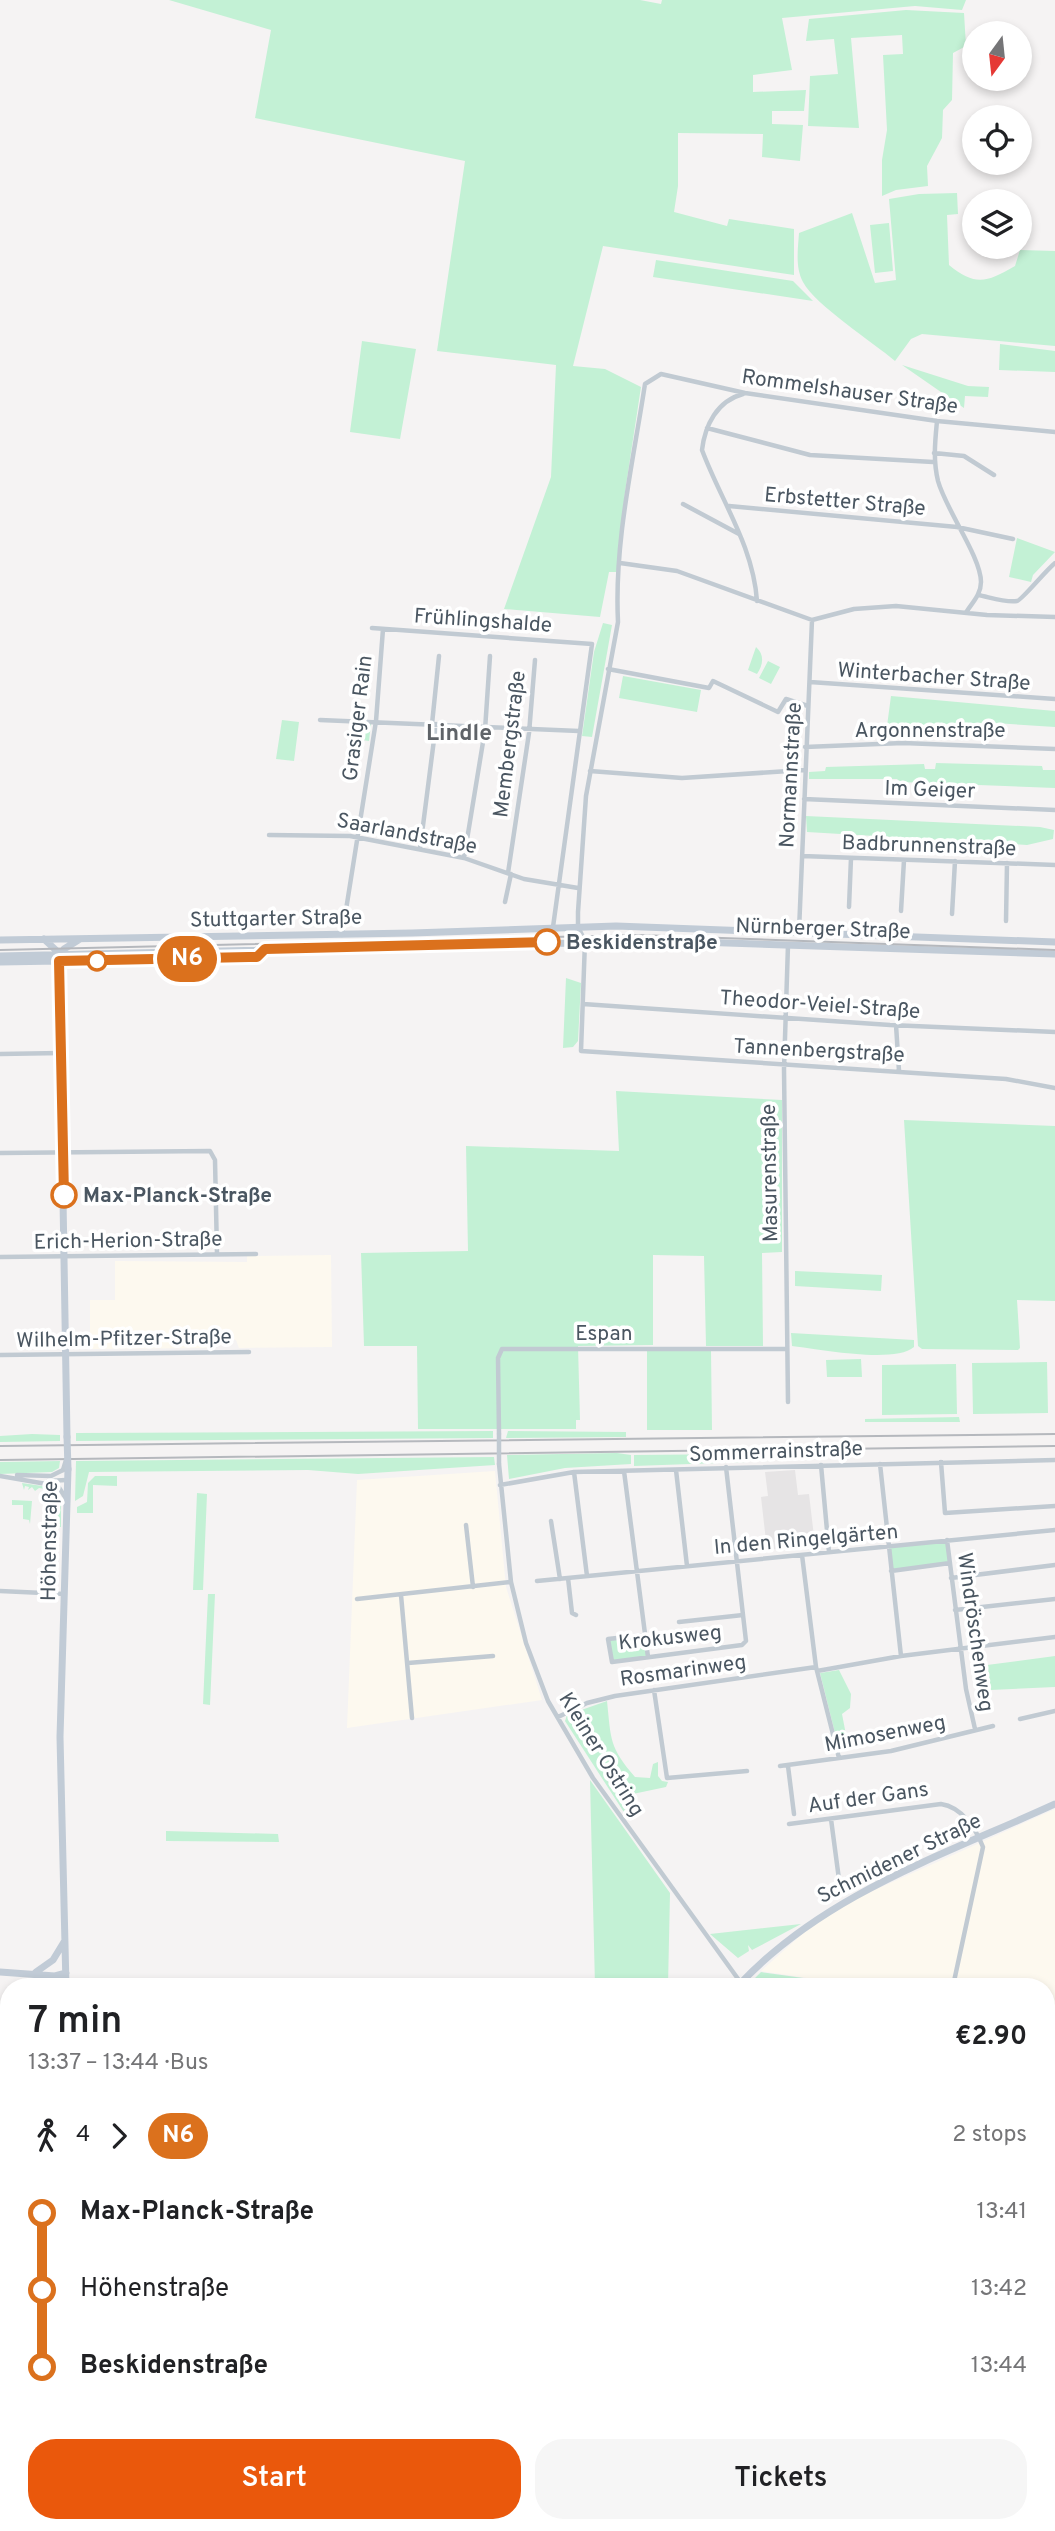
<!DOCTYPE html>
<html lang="en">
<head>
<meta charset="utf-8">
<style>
	:root { --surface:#fff; --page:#f6f6f6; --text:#202124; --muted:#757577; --accent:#ea580c }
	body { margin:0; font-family:Overpass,sans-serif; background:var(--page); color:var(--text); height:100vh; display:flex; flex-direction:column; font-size:26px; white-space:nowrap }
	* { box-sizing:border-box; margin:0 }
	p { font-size:23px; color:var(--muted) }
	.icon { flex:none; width:38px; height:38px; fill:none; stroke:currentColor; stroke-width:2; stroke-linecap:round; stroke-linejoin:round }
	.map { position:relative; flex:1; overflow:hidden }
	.panel { position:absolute; left:0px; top:1978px; width:1055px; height:555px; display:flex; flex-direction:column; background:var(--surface); border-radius:28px 28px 0 0; box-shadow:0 4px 10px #0003 }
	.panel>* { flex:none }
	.badge { padding:0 14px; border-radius:23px; font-size:24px; line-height:46px }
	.needle { width:46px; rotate:195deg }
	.fabs { position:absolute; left:962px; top:21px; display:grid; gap:14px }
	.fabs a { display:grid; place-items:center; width:70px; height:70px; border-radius:50%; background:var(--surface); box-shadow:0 4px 10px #0003; font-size:35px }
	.map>.badge { position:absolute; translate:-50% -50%; box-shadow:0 0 0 4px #fff }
	.legs { display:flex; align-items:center; gap:10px; height:77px; padding:0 28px; font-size:23px }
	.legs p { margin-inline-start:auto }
	.head { display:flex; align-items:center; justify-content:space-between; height:119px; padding:0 28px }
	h1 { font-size:38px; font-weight:600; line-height:52px }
	.cta { display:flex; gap:14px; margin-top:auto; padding:14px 28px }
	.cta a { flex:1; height:80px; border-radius:28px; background:var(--accent); color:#fff; font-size:28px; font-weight:600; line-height:80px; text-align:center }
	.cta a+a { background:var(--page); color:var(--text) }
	ul { padding:0 28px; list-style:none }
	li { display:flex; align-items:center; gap:24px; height:77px; font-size:26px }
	li i { display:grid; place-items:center; width:10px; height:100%; margin:0 9px; background:currentColor }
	li i::after { content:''; width:18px; height:18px; margin:-9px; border:5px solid; border-radius:50%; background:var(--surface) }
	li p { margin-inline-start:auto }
	li:first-child i { background:linear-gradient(#0000 50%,currentColor 0) }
	li:last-child i { background:linear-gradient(currentColor 50%,#0000 0) }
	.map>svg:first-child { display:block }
</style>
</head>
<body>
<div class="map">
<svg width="1055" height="2531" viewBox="0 0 1055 2531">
	<rect width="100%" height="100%" fill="#f5f3f3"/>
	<!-- commercial -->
	<path fill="#fdf9ef" d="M 331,1255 L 332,1347 L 239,1348 L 236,1340 L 229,1338 L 223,1338 L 214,1348 L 90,1349 L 90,1300 L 115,1300 L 115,1261 L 247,1262 L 247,1256 Z
		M 495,1471 L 506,1587 L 542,1700 L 347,1728 L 357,1480 Z
		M 1055,1809 L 1055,2042 L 1047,2041 L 1046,1986 L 839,1986 L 839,1983 L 761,1971 L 808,1929 L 857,1898 Z"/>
	<!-- education -->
	<path fill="#e6e4e5" d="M 795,1470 L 798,1495 L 809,1494 L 815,1545 L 767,1550 L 761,1497 L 768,1496 L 765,1472 Z"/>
	<!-- green -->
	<path fill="#c3f1d5" d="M 169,0 L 640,0 L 661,4 L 662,0 L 966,0 L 962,10 L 915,6 L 782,18 L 792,70 L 753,75 L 753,92 L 806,90 L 804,111 L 772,111 L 772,124 L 803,125 L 800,161 L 762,157 L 763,134 L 678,133 L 678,186 L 674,212 L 727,226 L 729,219 L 794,229 L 794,275 L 603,246 L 573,366 L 605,369 L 641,387 L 625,492 L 617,572 L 609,572 L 600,617 L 504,609 L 551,477 L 556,365 L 437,351 L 465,161 L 255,118 L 271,30 Z
		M 906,10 L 964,13 L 966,46 L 953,53 L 952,100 L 943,110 L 942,138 L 927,166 L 928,186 L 896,190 L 882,196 L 882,160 L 887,130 L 883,55 L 903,54 L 902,35 L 851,38 L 859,128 L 808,126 L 810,76 L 838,74 L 834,39 L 806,41 L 809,19 Z
		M 957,193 L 958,214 L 947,215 L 949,265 C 976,287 987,282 1015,266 L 1020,250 L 1055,251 L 1055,346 L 922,334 L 911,339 L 895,361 C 873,342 815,305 803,282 C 795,267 798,249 799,233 L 852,213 L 875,283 L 896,280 L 889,199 L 919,194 Z
		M 889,223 L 893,271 L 875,273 L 870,225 Z
		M 656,260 L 793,281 L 813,301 L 653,277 Z
		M 362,341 L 416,349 L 400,439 L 350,432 Z
		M 1000,344 L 1055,351 L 1055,372 L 999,370 Z
		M 902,365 L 968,386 L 989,387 L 988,397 L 965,396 L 964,408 Z
		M 1017,538 L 1055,552 L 1033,575 L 1031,582 L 1009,577 Z
		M 603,623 L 612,625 L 592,737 L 582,736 L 594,652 Z
		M 756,647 C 765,655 763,665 757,674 L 748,670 Z
		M 768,661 L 780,667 L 771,684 L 759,678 Z
		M 623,676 L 701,690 L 697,712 L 619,698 Z
		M 891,696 L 1055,711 L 1055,727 L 994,723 L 887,726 Z
		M 282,720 L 299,722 L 294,761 L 276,759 Z
		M 350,723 L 371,724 L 369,741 L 348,738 Z
		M 936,763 L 1042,766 L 1043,770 L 1055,770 L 1055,788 L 900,782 L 897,779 L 809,779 L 809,772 L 825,771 L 826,767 L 924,764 L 925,769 L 935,769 Z
		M 806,816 L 1040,827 L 1054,830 L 1053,839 L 1027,845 L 807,832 Z
		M 566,978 L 581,983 L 578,1041 L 573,1047 L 563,1048 Z
		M 616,1091 L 782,1100 L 782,1252 L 762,1253 L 763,1346 L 706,1346 L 704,1256 L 653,1255 L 653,1345 L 578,1346 L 580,1420 L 576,1420 L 576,1429 L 418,1429 L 417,1346 L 364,1346 L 361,1253 L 468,1251 L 466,1146 L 619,1151 Z
		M 904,1120 L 1055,1126 L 1055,1301 L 1017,1300 L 1020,1348 L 1018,1350 L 922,1349 L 918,1346 Z
		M 795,1271 L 882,1275 L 881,1291 L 795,1286 Z
		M 791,1333 L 914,1340 L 914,1347 C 894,1364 819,1349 792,1346 Z
		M 647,1351 L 711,1351 L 712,1430 L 647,1430 Z
		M 861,1359 L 862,1377 L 827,1377 L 826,1360 Z
		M 1047,1362 L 1048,1413 L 973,1414 L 972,1363 Z
		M 956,1364 L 957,1414 L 882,1415 L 882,1365 Z
		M 959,1417 L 960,1422 L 865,1422 L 865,1419 Z
		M 493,1431 L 493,1438 L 76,1441 L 76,1433 Z
		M 508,1431 L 626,1432 L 626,1437 L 506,1438 Z
		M 32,1434 L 60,1435 L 60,1441 L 0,1442 L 0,1436 Z
		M 617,1453 L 631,1455 L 631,1464 L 565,1468 L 509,1479 L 507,1455 Z
		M 747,1454 L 747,1462 L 634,1466 L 634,1455 Z
		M 494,1457 L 495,1465 L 358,1474 L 308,1470 L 89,1472 L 83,1496 L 75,1501 L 76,1461 Z
		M 60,1461 L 59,1468 L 52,1472 L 0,1474 L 0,1462 Z
		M 95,1476 L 117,1476 L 117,1486 L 93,1485 L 93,1513 L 77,1513 L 77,1507 L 87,1502 L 88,1483 Z
		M 22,1483 L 56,1488 L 61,1499 L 61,1527 L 58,1527 L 55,1491 L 39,1488 L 35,1491 L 32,1487 L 28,1490 L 29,1487 L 25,1486 L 24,1490 Z
		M 197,1493 L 207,1494 L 203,1590 L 193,1590 Z
		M 12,1500 L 32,1501 L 30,1524 L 29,1520 L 23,1519 L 23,1505 L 12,1505 Z
		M 947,1540 L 950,1563 L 891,1571 L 889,1547 Z
		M 208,1594 L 215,1594 L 210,1705 L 203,1704 Z
		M 644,1635 L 648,1657 L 612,1662 L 608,1639 Z
		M 1055,1656 L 1055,1687 L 990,1690 L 987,1665 Z
		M 839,1670 L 851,1694 L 850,1708 L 842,1714 L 847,1740 L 837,1741 L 820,1673 Z
		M 607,1701 C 611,1739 609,1747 635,1777 L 650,1778 L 653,1764 L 658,1762 L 658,1776 L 662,1781 L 668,1782 L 666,1787 L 628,1795 L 625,1801 L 629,1820 L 565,1721 L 567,1715 Z
		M 590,1780 L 670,1893 L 668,1986 L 595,1986 Z
		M 166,1831 L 278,1834 L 279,1842 L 166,1841 Z
		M 801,1924 L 752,1950 L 748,1945 L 749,1951 L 738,1958 L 710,1934 Z
		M 761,1972 L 839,1983 L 838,1986 L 747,1986 Z
		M 1046,2041 L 1055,2042 L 1055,2372 L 1046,2370 Z
		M 0,2406 L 9,2406 L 9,2442 L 0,2442 Z
		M 414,2524 L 445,2527 L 444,2531 L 412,2531 Z"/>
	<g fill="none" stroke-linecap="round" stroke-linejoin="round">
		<!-- street -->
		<path stroke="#c1cad2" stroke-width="4.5" d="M 743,394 C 717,401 705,425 702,450 C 721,501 753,545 757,601
			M 937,421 C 935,442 933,460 938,481 C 946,510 981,557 981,582 C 981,594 973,602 967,611
			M 707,428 L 810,455 L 933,462
			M 1055,432 L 937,421 L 745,393 L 661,374 L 645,384 C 633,463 614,542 618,622 L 586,796 L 578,912 L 578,927 L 585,941 L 581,1051 L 1006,1079 L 1055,1088
			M 934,453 L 964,456 L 994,475
			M 683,504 L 739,534
			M 729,506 L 957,527 L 1013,539
			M 620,563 L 677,571 L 812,620 L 854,609 L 896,606 L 987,615 L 1055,617
			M 978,595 C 989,597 1006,603 1017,601 C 1021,601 1047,569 1055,563
			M 372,628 L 592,644 L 553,927
			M 608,669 L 709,688 L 713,681 L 778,712 L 786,699 L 808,706
			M 810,682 L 1055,699
			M 320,720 L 579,731
			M 432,724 L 439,656
			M 805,747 L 903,743 L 1055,749
			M 590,771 L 682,778 L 804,770
			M 804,799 L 1055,810
			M 269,835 L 350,836 L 464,858 L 524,879 L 578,888
			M 420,849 L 436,724
			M 802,856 L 1055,865
			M 464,858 L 485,730 L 490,656
			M 508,873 L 529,733 L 535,660
			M 505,902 L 511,874
			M 849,907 L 851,858
			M 901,911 L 904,860
			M 952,914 L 955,861
			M 1006,921 L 1007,863
			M 799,931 L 812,620
			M 342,935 L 376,721 L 383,629
			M 788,945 L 784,1069 L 788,1402
			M 60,961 L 249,957 L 263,952
			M 583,1004 L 890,1025 L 1055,1032
			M 896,1025 L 899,1071
			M 0,1054 L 61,1053
			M 0,1153 L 210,1151 L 215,1160 L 217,1254
			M 0,1257 L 256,1254
			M 0,1355 L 249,1352
			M 499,1434 L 498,1358 L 502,1349 L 787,1349
			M 941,1462 L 945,1513 L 1055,1506
			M 499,1464 L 511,1582 L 526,1643 L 548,1701 L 593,1778 L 741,1983
			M 880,1464 L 901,1656
			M 821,1465 L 829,1552
			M 676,1470 L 687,1566
			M 624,1471 L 648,1657
			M 574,1472 L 587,1576
			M 17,1475 L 51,1476 L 63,1470
			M 0,1476 L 58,1486 L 65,1497
			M 48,1481 L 66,1480
			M 500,1485 L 574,1472 L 1055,1460
			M 551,1521 L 560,1579
			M 466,1525 L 473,1587
			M 947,1540 L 966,1689 L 975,1729
			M 802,1555 L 816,1667 L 839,1758
			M 891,1571 L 950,1563
			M 568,1578 L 572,1613 L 576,1615
			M 951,1578 L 1055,1565
			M 537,1581 L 1055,1530
			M 0,1591 L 65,1594
			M 401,1595 L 412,1718
			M 357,1599 L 511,1582
			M 955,1610 L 1055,1599
			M 679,1622 L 743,1615
			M 644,1635 L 608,1639 L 612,1662 L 742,1645 L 746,1641 L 726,1467
			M 408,1663 L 493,1656
			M 817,1671 L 901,1656 L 1055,1637
			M 654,1690 L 667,1778 L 747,1771
			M 558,1717 L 587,1703 L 615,1696 L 816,1667
			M 1020,1719 L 1055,1711
			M 780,1766 L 891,1751 L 993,1726
			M 788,1766 L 794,1814
			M 789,1824 L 941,1804 C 962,1807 976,1829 983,1847 L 953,1986
			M 828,1892 L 840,1887 L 831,1819
			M 1046,2461 L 1055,2463
			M 1032,2524 L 1055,2530
			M 888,2531 L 890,2524
			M 971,2531 L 972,2524"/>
		<!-- secondary -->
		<path stroke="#c1cbd6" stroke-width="7" d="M 44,939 L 60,954
			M 0,940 L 412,933 L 616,926 L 1055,942
			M 0,956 L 668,941 L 1055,954
			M 0,962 L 59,961
			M 67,1437 L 59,961 L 64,949 L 80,939
			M 0,1972 L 55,1976 L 66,1973
			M 36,1972 L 53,1960 L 64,1942
			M 66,1986 L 60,1737 L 68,1469
			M 738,1986 C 823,1894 944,1855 1055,1804
			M 0,2480 L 9,2473
			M 228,2524 L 231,2531"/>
		<!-- tram -->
		<path stroke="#b5b8bd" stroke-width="2" d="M 0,950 L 638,935 L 1055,950"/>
		<!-- rail -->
		<path stroke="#b5b8bd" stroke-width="2" d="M 0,1446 L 1055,1434
			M 0,1460 L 1055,1446"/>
		<!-- street-bridge -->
		<path stroke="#c1cad2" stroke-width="4.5" d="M 499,1434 L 499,1464
			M 63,1470 L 66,1460"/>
		<!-- secondary-bridge -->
		<path stroke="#c1cbd6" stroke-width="7" d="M 67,1437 L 68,1469"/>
	</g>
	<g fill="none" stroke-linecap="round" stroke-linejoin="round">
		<!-- line-1 casing -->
		<g stroke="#fff" stroke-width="16">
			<path id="line-1" d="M 64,1195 L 59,961 L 249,957 L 257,957 L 265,949 L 547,942"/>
		</g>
		<!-- line-1 -->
		<use href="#line-1" stroke="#db711d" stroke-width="10"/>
	</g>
	<!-- markers -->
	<g fill="#fff" stroke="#db711d" stroke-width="3.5">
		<circle cx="547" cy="942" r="12"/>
		<circle cx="97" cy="961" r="9"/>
		<circle cx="64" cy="1195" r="12"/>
	</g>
	<g text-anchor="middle" stroke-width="7" stroke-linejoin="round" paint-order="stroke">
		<!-- street labels -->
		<g font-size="21" fill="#4a5661" stroke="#fff">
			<text transform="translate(850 391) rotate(8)" y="7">Rommelshauser Straße</text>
			<text transform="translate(845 501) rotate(5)" y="7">Erbstetter Straße</text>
			<text transform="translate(483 620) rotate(4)" y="7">Frühlingshalde</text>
			<text transform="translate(934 676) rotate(4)" y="7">Winterbacher Straße</text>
			<text transform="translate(357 718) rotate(-83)" y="7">Grasiger Rain</text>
			<text x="930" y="737">Argonnenstraße</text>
			<text transform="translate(509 744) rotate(-83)" y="7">Membergstraße</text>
			<text transform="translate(790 775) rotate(-87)" y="7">Normannstraße</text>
			<text transform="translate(930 789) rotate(2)" y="7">Im Geiger</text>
			<text transform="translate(407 833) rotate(11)" y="7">Saarlandstraße</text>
			<text transform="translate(929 845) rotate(2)" y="7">Badbrunnenstraße</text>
			<text transform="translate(276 918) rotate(-1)" y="7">Stuttgarter Straße</text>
			<text transform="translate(823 928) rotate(2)" y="7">Nürnberger Straße</text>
			<text transform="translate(820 1004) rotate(4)" y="7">Theodor-Veiel-Straße</text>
			<text transform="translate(819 1050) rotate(3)" y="7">Tannenbergstraße</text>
			<text transform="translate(769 1173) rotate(-91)" y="7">Masurenstraße</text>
			<text transform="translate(128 1240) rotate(-1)" y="7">Erich-Herion-Straße</text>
			<text x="604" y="1340">Espan</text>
			<text transform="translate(124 1338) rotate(-1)" y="7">Wilhelm-Pfitzer-Straße</text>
			<text transform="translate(776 1451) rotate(-2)" y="7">Sommerrainstraße</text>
			<text transform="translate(806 1539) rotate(-5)" y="7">In den Ringelgärten</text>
			<text transform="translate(49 1541) rotate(-89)" y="7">Höhenstraße</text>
			<text transform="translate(976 1632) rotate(82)" y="7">Windröschenweg</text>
			<text transform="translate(670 1637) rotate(-6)" y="7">Krokusweg</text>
			<text transform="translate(683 1670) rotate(-8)" y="7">Rosmarinweg</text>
			<text transform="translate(885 1733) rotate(-11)" y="7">Mimosenweg</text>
			<text transform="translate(602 1754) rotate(58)" y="7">Kleiner Ostring</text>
			<text transform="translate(868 1797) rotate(-8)" y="7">Auf der Gans</text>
			<text transform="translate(899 1858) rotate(-26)" y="7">Schmidener Straße</text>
		</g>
		<!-- stop labels -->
		<g font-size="21" font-weight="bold" fill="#4a5661" stroke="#fff" text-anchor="start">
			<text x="566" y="949">Beskidenstraße</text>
			<text x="83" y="1202">Max-Planck-Straße</text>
		</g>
		<!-- neighbourhood labels -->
		<g font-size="23" font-weight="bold" fill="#5f6368" stroke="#fff">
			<text x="459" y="740">Lindle</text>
		</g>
	</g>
</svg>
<div class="fabs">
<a><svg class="needle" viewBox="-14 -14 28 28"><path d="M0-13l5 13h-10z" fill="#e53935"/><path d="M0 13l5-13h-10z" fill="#757577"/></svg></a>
<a><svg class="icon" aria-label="locate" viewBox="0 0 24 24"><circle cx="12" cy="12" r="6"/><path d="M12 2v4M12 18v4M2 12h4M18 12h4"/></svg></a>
<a><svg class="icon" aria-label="layers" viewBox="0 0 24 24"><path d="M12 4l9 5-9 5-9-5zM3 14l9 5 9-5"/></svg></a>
</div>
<b class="badge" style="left:187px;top:959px;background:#db711d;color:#fff">N6</b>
<section class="panel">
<div class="head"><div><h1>7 min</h1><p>13:37 – 13:44 · Bus</p></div><b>€2.90</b></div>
<div class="legs"><svg class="icon" aria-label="walk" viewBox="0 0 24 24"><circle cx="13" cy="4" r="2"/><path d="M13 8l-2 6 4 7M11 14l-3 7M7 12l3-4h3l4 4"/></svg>4<svg class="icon" aria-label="forward" viewBox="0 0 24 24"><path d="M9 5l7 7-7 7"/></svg><b class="badge" style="background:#db711d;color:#fff">N6</b><p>2 stops</p></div>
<ul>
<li><i style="color:#db711d"></i><b>Max-Planck-Straße</b><p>13:41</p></li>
<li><i style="color:#db711d"></i><span>Höhenstraße</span><p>13:42</p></li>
<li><i style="color:#db711d"></i><b>Beskidenstraße</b><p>13:44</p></li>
</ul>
<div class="cta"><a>Start</a><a>Tickets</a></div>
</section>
</div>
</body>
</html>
